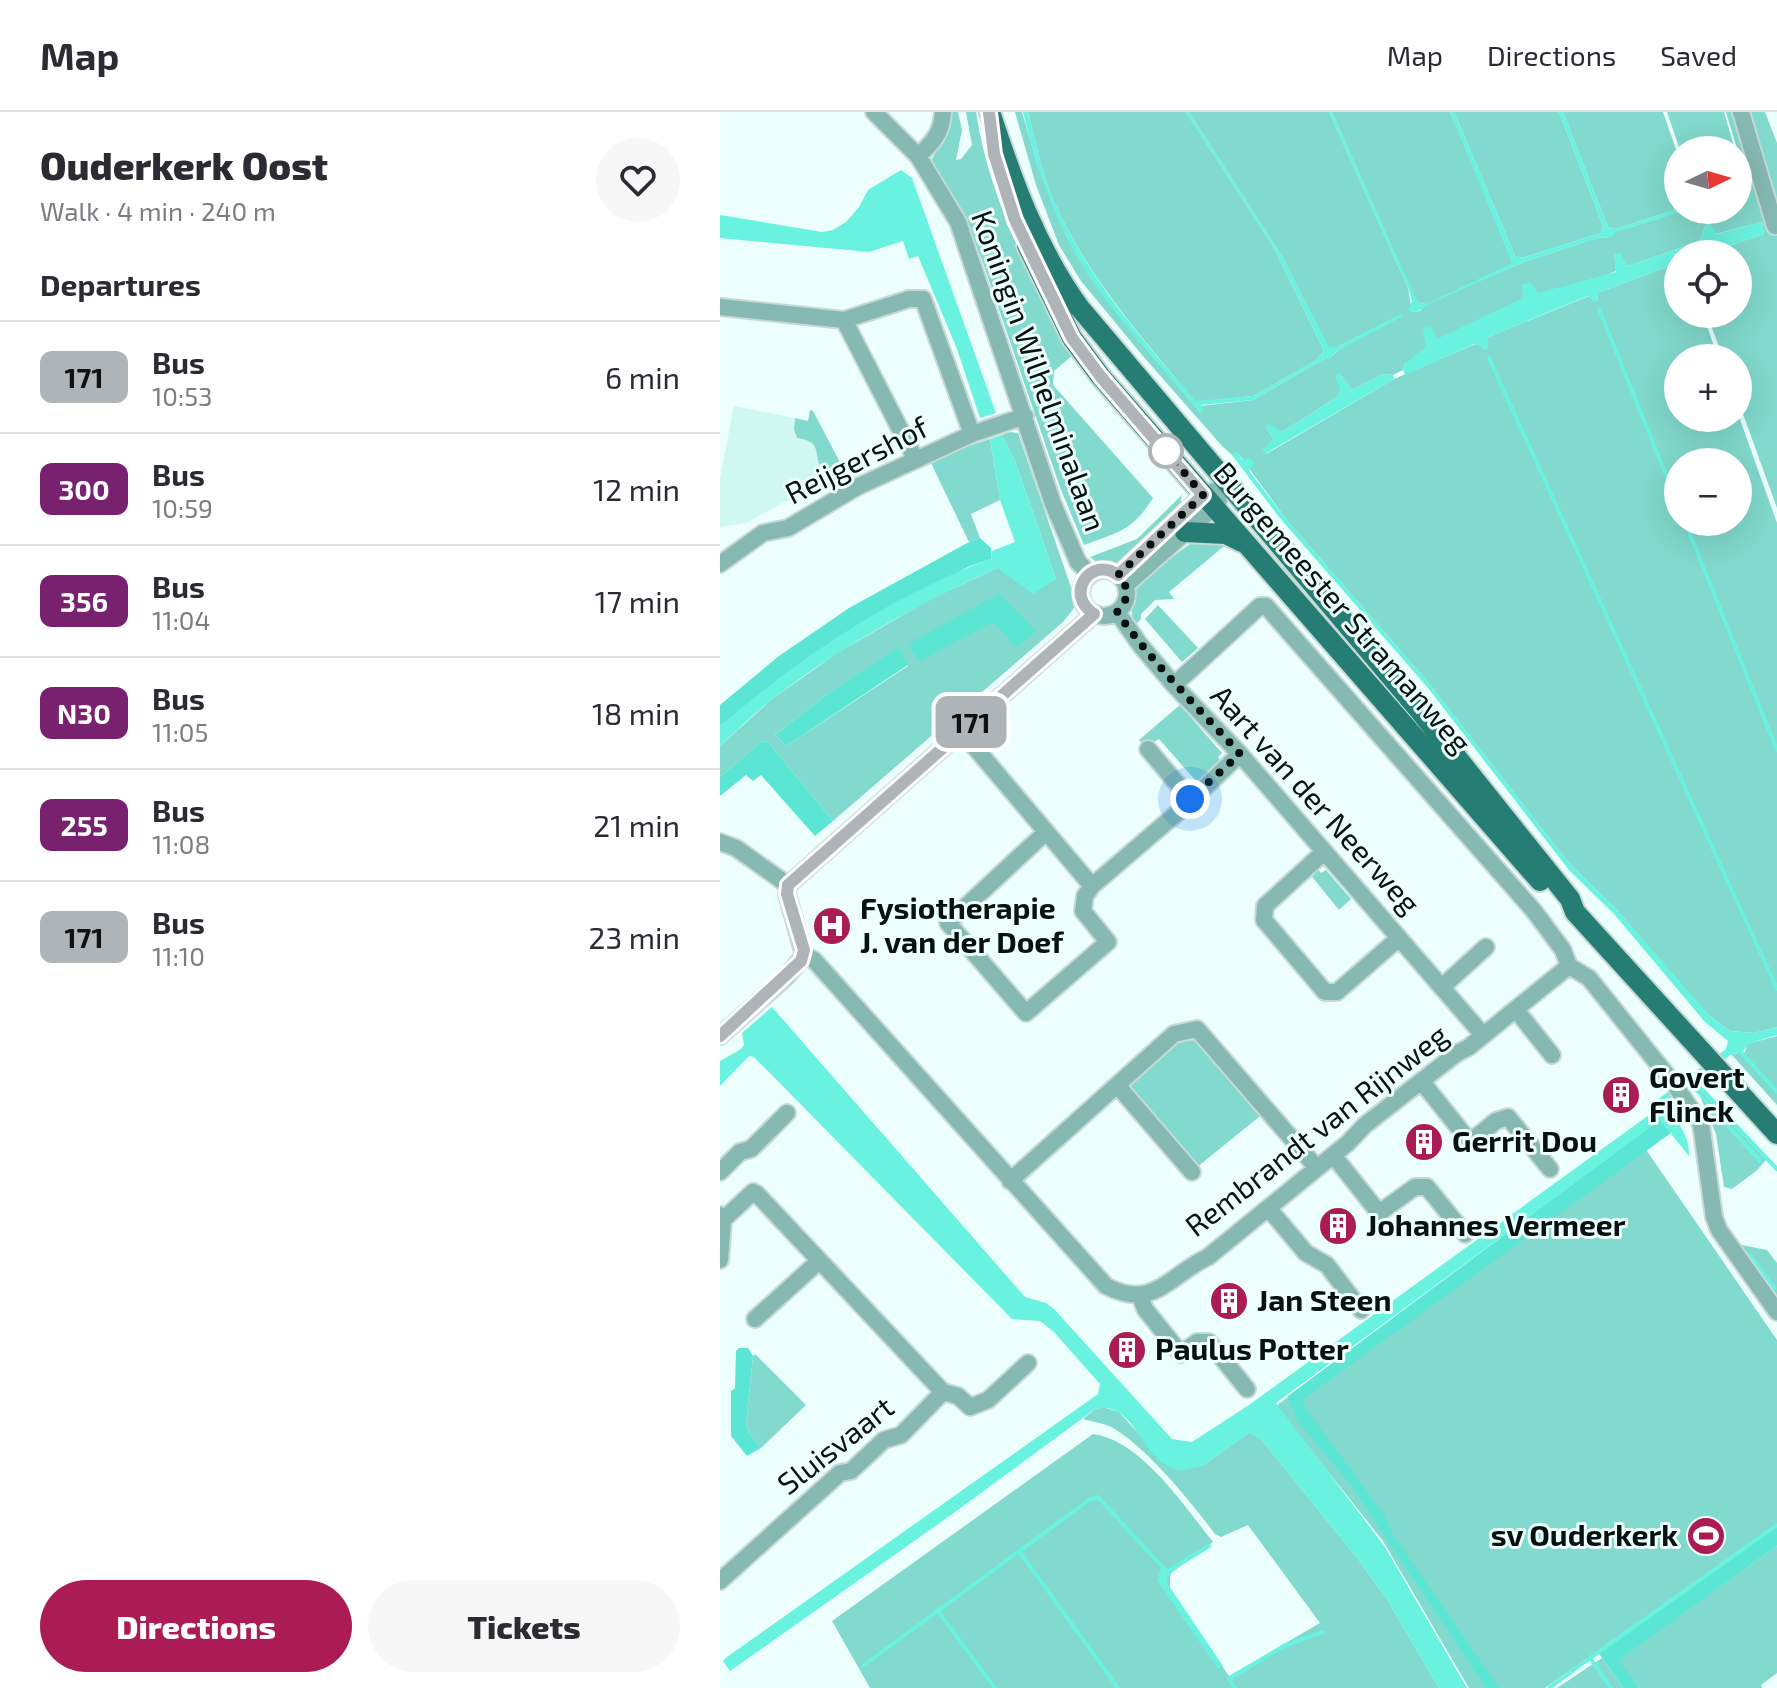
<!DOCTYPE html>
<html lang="en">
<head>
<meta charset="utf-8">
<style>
	:root { --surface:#fff; --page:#f7f7f7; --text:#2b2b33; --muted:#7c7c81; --line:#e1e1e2; --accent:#ab1b54 }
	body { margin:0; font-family:"Exo 2",sans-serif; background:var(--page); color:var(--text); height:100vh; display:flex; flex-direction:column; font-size:30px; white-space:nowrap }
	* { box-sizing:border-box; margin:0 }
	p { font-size:26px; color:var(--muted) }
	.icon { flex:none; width:44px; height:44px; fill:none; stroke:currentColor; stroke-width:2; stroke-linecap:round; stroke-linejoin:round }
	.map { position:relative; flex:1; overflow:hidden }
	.panel { display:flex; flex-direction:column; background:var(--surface); width:720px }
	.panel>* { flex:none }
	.badge { padding:0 16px; border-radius:12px; font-size:28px; line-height:52px }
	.needle { width:52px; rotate:85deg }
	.tools { position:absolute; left:944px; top:24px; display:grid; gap:16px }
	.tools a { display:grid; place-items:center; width:88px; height:88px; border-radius:50%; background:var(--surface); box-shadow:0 8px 32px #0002; font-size:40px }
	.you { position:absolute; width:40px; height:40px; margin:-20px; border:6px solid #fff; border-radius:50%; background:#1a73e8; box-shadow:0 0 0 12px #1a73e833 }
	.map>.badge { position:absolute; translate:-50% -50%; box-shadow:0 0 0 4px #fff }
	h2 { padding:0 40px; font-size:30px; line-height:72px }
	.round { display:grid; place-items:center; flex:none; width:84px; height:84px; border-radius:42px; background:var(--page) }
	.headline { display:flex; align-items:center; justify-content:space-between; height:136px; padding:0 40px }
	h1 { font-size:38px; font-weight:800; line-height:60px }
	.cta { display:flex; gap:16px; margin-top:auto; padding:16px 40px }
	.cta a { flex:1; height:92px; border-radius:48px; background:var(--accent); color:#fff; font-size:32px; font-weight:800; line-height:92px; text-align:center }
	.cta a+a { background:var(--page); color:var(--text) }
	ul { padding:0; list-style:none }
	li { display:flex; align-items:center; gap:24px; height:112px; padding:0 40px; border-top:2px solid var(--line) }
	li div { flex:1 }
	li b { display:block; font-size:30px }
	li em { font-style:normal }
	li .badge { min-width:88px; font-weight:700; text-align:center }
	header { display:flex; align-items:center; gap:48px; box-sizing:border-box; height:112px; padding:0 40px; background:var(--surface); border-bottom:2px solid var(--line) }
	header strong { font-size:38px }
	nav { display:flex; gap:44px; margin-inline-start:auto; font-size:28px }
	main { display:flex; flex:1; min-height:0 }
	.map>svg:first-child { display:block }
</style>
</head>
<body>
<header>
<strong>Map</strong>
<nav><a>Map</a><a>Directions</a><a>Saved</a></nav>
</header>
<main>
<section class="panel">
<div class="headline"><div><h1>Ouderkerk Oost</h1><p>Walk · 4 min · 240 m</p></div><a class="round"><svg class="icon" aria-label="heart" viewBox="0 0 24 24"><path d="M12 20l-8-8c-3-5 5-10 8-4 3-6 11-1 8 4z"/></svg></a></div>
<h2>Departures</h2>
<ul>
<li><span class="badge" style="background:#afb4b9;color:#111">171</span><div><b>Bus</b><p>10:53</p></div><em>6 min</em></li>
<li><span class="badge" style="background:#77216f;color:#fff">300</span><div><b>Bus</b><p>10:59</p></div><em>12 min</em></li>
<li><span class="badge" style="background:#77216f;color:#fff">356</span><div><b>Bus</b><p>11:04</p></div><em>17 min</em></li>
<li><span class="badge" style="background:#77216f;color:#fff">N30</span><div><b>Bus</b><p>11:05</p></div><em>18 min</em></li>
<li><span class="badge" style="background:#77216f;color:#fff">255</span><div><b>Bus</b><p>11:08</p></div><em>21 min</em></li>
<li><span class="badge" style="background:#afb4b9;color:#111">171</span><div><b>Bus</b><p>11:10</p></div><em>23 min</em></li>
</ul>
<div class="cta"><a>Directions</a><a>Tickets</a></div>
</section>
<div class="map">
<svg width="1057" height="1576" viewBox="0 0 1057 1576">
	<rect width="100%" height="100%" fill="#ecfffc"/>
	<!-- built -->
	<path fill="#cff8f1" d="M 14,294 L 75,306 L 74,319 L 78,327 L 86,327 L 95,334 L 100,344 L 101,356 L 108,356 L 103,369 L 26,411 L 0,415 L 0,366 Z"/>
	<!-- green -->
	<path fill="#82d9cd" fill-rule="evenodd" d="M 229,0 L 238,0 L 242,18 L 236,48 L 241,47 L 252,33 L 246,0 L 256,0 C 269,88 312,165 353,243 L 334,259 L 333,273 L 433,386 C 412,419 399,420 364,433 L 341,378 L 262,148 L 239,95 L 209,52 L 225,24 Z
		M 295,0 L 302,0 L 318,55 L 346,124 L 420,230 L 481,301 L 480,294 L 533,288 L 604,247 L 609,247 L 616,240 L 682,202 L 617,235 L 608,235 L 562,144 L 469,0 L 609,0 L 688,176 L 692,200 L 700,199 L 706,192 L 700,191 L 695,186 L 612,0 L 730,0 L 791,144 L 792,152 L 709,191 L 804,150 L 877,126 L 890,125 L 895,120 L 966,98 L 1018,98 L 1018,83 L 1027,80 L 1027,70 L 1006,0 L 1045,0 L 1057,31 L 1057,396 L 1018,288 L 1018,246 L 1003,246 L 987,202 L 1018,202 L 1018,142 L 984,142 L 1044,122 L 1042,110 L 996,122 L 989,112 L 985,114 L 980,129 L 908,154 L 894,142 L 896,159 L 685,251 L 683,258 L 673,263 L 663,262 L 632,278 L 619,261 L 621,279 L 617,285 L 562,320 L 546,314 L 553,327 L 546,342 L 674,267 L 755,232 L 762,234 L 763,238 L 768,236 L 768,225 L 869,184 L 874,189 L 878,188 L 877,181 L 958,151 L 958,202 L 983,202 L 998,246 L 958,246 L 958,306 L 1018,306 L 1018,302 L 1057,411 L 1057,915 L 1034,921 L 1010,919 L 990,904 L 969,882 L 898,799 L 848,750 L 707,569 L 566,407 L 517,340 L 512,343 L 502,334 L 422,243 L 361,169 L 339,133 L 316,73 ZM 958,350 L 1018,350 L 1018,410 L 958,410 Z
		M 308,0 L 466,0 L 554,136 L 604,239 L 595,249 L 533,284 L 476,290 C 421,225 365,162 331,83 C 321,57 315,27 308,0 Z
		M 734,0 L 839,0 L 883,114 L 881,121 L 805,145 L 796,146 Z
		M 843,0 L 943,0 L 958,43 L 958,97 L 895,117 L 888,115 Z
		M 947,0 L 1004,0 L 1015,38 L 960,38 Z
		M 90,298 L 93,299 L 123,356 L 101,356 C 93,341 103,330 77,326 L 74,318 L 75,306 L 88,309 Z
		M 290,320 L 298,321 L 353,481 L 354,496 L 343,510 L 113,709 L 48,630 L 42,629 L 0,665 L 0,634 L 52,587 L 119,540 L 207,489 L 277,456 L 336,467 L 295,349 L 282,323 ZM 179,536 L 188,554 L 66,634 L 55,623 L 105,584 Z
		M 270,327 L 280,388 L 251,402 L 260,426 L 249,430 L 209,347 Z
		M 462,383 L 460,395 L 398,455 L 378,451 L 370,445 L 417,427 Z
		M 480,427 L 509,430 L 449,480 L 454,487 L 435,488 L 421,502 L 421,507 L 415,513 C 404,484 420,470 437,450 C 454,448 464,433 480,427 Z
		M 438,493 L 478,536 L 462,550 L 425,507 Z
		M 460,593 L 502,641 L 498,645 L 502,651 L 472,677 L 469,675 L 476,669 L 439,627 L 425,635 L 419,628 Z
		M 596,755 L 601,761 L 606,758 L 631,787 L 619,798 L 589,761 Z
		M 477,922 L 545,1000 L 476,1056 L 406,976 L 462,925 Z
		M 1057,924 L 1057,993 L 1011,942 L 1025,940 L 1027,932 Z
		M 979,971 L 1048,1046 L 1036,1059 L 1012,1077 L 1004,1075 L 996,1022 L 980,984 L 1040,1052 L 975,977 Z
		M 918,1026 L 1057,1228 L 1057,1412 L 825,1576 L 749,1576 L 663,1429 L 556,1294 Z
		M 1022,1133 L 1047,1138 L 1057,1151 L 1057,1186 L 1019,1134 Z
		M 35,1242 L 86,1293 L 41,1336 L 29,1321 L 26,1312 L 33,1244 Z
		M 383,1295 L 399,1300 L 419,1322 L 482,1354 L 530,1320 L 542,1328 L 638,1447 L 668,1489 L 719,1576 L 150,1576 L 112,1509 L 373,1322 C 421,1328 464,1394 493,1430 L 450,1462 L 450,1480 L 509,1564 L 600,1511 L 528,1413 L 501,1425 L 495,1422 C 472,1391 426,1335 393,1316 C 384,1311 373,1310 363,1307 L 375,1297 Z
		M 1057,1434 L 1057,1561 L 1041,1573 L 1042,1576 L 919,1576 L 898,1548 Z
		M 882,1546 L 903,1576 L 837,1576 Z"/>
	<!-- forest -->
	<path fill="#5be5d5" d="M 260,426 L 271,436 L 271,447 L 248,455 L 112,530 L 0,614 L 0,593 L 59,544 L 129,496 L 249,430 Z
		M 279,482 L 316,519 L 296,535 L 273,510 L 199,549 L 188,532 Z
		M 179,535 L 188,553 L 66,634 L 55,623 L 105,584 Z
		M 42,629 L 48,630 L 113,709 L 95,724 L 41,663 L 33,669 L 26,663 L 0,684 L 0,665 Z
		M 940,1007 L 951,1021 L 583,1287 L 584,1294 L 665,1404 L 672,1421 L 779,1576 L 766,1576 L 631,1373 L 577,1309 L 568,1284 Z
		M 19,1236 L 28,1236 L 33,1244 L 26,1312 L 29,1321 L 41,1336 L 27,1344 L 11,1324 L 11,1279 L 15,1276 L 16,1239 Z
		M 1057,1412 L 1057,1434 L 899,1548 L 919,1576 L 903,1576 L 878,1540 Z"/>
	<!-- water -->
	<path fill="#6af2e1" d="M 303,0 L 308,0 C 315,27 321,57 331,83 C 365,162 420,226 476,289 L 533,284 L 595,249 L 604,239 L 554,136 L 466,0 L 469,0 L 562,144 L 608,234 L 617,235 L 681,202 L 683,204 L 616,240 L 609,247 L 604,247 L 533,288 L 481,293 L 484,298 L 481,301 C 448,262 413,225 383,184 C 342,130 318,65 303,0 Z
		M 609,0 L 612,0 L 695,185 L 700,191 L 707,192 L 792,151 L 730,0 L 734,0 L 796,146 L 805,145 L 881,121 L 883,114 L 839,0 L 843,0 L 888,115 L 895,117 L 958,97 L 966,98 L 896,120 L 890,125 L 877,126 L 804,150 L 709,192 C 702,197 696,203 688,198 L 692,189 L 688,176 Z
		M 181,58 L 192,66 L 276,301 L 260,306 L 237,237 L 198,144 L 189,147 L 183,129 L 149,140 L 0,126 L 0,103 L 102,120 L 113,118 L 126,110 L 139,95 L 148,78 Z
		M 1042,110 L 1044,122 L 984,142 L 958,142 L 958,151 L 877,181 L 878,188 L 874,190 L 868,184 L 768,225 L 768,236 L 763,239 L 762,234 L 754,232 L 685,263 L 683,258 L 685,251 L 706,235 L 703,217 L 710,214 L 717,227 L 803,186 L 802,173 L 810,170 L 818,181 L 896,160 L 894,143 L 900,141 L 908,154 L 980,129 L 985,114 L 990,112 L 997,122 Z
		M 619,261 L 632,278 L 663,262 L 673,263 L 674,267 L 545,342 L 542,338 L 553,327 L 546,314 L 549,311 L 562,320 L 617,285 L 621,279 L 615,263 Z
		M 282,323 L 295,349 L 336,467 L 313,482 L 277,456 C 198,492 124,533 55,585 C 35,600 18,618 0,634 L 0,614 C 80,546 171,483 271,447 L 272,439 L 295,430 L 280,388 L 270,327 Z
		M 517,339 L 522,348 L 530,345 L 535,353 L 529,356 L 530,360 L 566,407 L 707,569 L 848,750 L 898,799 L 990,904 L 1010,919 L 1034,921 L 1057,915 L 1057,923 L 1028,932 L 1022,941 L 1011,942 L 975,976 L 1042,1047 L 1040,1052 L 976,980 L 968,977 L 946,988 L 944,992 C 957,1009 970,1023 969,1044 L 940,1008 L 556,1291 L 665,1435 L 747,1576 L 719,1576 L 668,1489 L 638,1447 L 542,1328 L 529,1321 L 482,1354 L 458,1359 C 453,1356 446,1353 441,1350 C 419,1333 409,1288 375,1297 L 231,1403 L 10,1559 L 3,1549 L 7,1545 L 378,1282 L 380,1272 L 334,1220 L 320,1209 L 292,1207 L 34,945 L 29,944 L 0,974 L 0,949 L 21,937 L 24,933 L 22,921 L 52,895 L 305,1185 L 326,1191 L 334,1197 L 452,1327 L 472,1330 L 529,1293 L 940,995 L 937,988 L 1006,937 L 1008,929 L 985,910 L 894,802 L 849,758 L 708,576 L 559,405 L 512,343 Z
		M 441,1456 L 448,1459 L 447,1471 L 503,1554 L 498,1557 L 437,1468 Z"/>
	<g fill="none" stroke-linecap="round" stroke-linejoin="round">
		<!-- stream -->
		<path stroke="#6af2e1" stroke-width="4" d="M 879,197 L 958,393
			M 769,246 L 1057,877
			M 965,410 L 1057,638
			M 1022,941 L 1057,980
			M 977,973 L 1057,1057
			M 1030,1143 L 1054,1176
			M 299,1439 L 398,1576
			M 448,1459 L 489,1434
			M 217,1498 L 275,1576
			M 144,1553 L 369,1388 L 378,1385 L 449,1462
			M 515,1576 L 509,1567 L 564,1534 L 603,1520
			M 829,1576 L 870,1546
			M 891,1576 L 870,1546 L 1057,1413"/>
		<!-- minor casing -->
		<g stroke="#c7d9d6" stroke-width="20">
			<path id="minor" d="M 154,0 L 198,44 L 238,110 L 333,392 L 358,450 L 369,462
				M 1021,0 L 1055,114
				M 198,44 C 213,31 222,20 223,0
				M 0,195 L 124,208 L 189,187 L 203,187 L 252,322
				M 124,208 L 196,348
				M 0,452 L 43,421 L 68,416 L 137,375 L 252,322 L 305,304
				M361 481a23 23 0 1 1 46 0a23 23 0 1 1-46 0Z
				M 398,463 L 483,383 L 508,374
				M 406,473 L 494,395 L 499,388
				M 397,500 L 421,534 L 454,573 L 520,642 L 763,923
				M 454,573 L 540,494 L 546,494 L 814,799 L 843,838 L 849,854
				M 241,619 L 372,774 L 463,696 L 520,642
				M 428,637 L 470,687
				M 326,720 L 228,811 L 306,901 L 388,830 L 363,799 L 365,784 L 372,774
				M 0,730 L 16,736 L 68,773
				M 604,740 L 545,794 L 544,808 L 605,880 L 617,880 L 679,826
				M 68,773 L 374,502
				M 68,773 L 67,782 L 84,843
				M 84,843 L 94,848 L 386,1174 C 434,1199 449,1163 488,1145 L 628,1031 L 645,1013 L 736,942 L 749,935 L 849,854
				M 849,854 L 869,866 L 954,972 L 981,1012 L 994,1105 L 999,1118 L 1057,1200
				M 722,875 L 766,835
				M 797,899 L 832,943
				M 0,924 L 68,863 L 84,843
				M 702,970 L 750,1030 L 776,1009 L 788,1005 L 830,1057
				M 397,973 L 472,1060
				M 613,1043 L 659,1101 L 695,1075 L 707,1075 L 745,1122
				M 0,1060 L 20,1040 L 31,1037 L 67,1001
				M 290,1069 L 454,922 L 477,917 L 597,1056
				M 549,1097 L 586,1141 L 607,1153 L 641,1198
				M 0,1103 L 3,1108 L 0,1148
				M 3,1108 L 33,1080 L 37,1082 L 223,1280
				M 420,1184 L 425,1197 L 461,1242 L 477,1230 L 489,1230 L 527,1277
				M 35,1207 L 98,1150
				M 0,1469 L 120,1361 L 131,1359 L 164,1328 L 181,1323 L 223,1280 L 238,1284 L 250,1295 L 268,1288 L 308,1251"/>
		</g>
		<!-- major casing -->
		<g stroke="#c7d9d6" stroke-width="24">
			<path id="major" d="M 270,0 C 293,70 316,135 359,195 L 699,598 L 850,787 L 855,800 L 1057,1022
				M 307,133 L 352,226 L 381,265 L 820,769
				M 465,420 L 506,422 L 522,430"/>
		</g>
		<!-- minor -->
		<use href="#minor" stroke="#86b9b1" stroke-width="16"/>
		<!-- major -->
		<use href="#major" stroke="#267d73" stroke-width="20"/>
	</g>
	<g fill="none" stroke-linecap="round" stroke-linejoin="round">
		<!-- line casing -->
		<g stroke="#fff" stroke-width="18">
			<path id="line" d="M 0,924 L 81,849 L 84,838 L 67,782 L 68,773 L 374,502 C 343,482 372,443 398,463 L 483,383 L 381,265 L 352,226 L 295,108 L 274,42 L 269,0"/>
		</g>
		<!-- line -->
		<use href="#line" stroke="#afb4b9" stroke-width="12"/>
		<!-- walk -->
		<path stroke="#071210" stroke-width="8" stroke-dasharray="0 14.4" d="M 446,339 L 483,383 L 398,463 C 410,475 409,488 397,500 C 433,552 478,595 520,642 L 470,687"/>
	</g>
	<!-- icons -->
	<defs>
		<g id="hospital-disc" transform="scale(2)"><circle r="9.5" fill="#ab1b54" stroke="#ecfffc"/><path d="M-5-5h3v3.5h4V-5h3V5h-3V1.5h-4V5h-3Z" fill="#fff"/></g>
		<g id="building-disc" transform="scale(2)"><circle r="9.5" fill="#ab1b54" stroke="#ecfffc"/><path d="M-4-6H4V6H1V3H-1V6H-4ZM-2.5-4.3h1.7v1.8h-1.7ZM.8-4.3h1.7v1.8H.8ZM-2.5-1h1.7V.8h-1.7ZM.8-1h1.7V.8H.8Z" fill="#fff"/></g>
		<g id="stadium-disc" transform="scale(2)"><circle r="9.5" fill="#ab1b54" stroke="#ecfffc"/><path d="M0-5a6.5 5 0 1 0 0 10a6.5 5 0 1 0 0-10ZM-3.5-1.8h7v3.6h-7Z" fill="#fff"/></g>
	</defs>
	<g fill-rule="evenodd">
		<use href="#hospital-disc" x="112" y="814"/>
		<use href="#building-disc" x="901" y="983"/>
		<use href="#building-disc" x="704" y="1030"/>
		<use href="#building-disc" x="618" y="1114"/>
		<use href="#building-disc" x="509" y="1189"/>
		<use href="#building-disc" x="407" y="1238"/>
		<use href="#stadium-disc" x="986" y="1424"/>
	</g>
	<!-- markers -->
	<circle fill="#fff" stroke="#afb4b9" stroke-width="4" cx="446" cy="339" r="16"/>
	<g text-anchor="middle" stroke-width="6" stroke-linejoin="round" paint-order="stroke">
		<!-- street labels -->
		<g font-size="30" fill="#071210" stroke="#ecfffc">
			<text transform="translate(318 259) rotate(70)" y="10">Koningin Wilhelminalaan</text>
			<text transform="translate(137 349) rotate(-27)" y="10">Reijgershof</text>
			<text transform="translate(622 496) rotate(49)" y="10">Burgemeester Stramanweg</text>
			<text transform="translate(595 688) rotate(48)" y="10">Aart van der Neerweg</text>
			<text transform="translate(597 1019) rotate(-38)" y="10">Rembrandt van Rijnweg</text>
			<text transform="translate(116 1334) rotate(-38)" y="10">Sluisvaart</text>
		</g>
		<!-- poi labels -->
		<g font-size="30" font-weight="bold" fill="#071210" stroke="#ecfffc" text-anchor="start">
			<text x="140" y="807">Fysiotherapie<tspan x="140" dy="34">J. van der Doef</tspan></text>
			<text x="929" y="976">Govert<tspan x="929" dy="34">Flinck</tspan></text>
			<text x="732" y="1040">Gerrit Dou</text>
			<text x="646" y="1124">Johannes Vermeer</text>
			<text x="537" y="1199">Jan Steen</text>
			<text x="435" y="1248">Paulus Potter</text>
			<text x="958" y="1434" text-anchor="end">sv Ouderkerk</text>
		</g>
	</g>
</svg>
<div class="tools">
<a><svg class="needle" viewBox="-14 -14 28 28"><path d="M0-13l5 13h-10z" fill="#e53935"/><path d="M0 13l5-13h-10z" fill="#7c7c81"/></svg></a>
<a><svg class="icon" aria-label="locate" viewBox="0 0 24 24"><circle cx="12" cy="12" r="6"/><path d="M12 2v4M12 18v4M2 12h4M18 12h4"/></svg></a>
<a>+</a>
<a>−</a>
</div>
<div class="you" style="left:470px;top:687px"></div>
<b class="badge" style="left:251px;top:610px;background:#afb4b9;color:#111">171</b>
</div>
</main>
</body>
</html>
